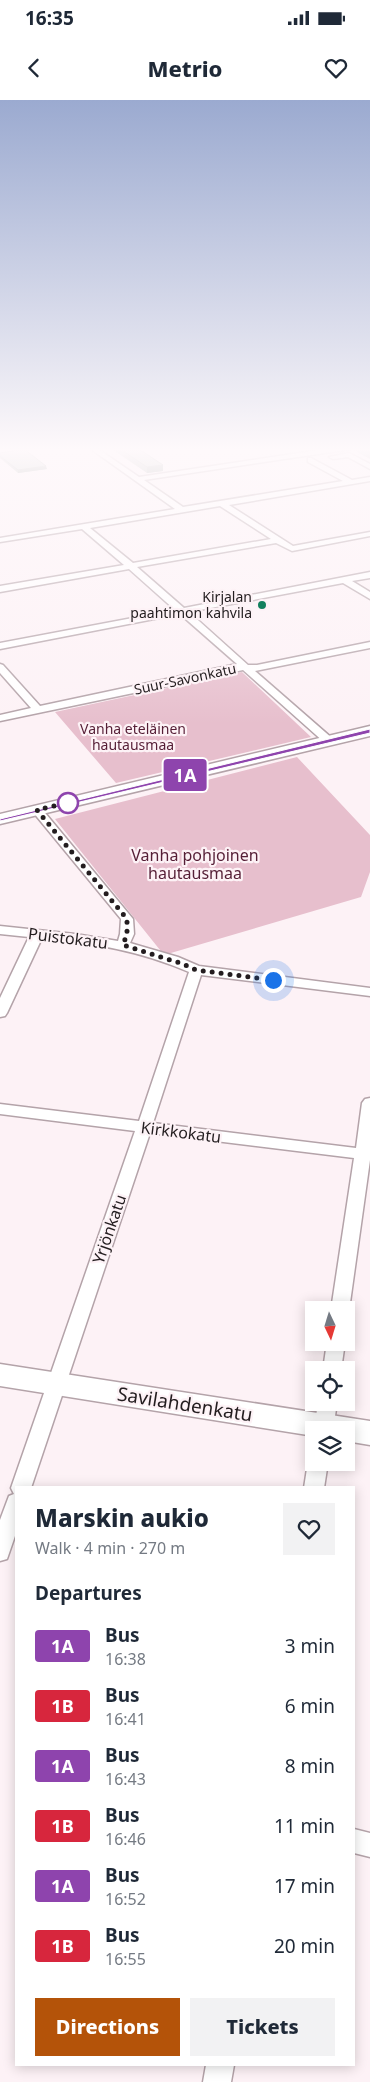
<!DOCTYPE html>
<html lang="en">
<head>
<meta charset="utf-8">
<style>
	:root { --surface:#fff; --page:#f2f2f3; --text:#1f2937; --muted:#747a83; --accent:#b45309 }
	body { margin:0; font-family:"Noto Sans",sans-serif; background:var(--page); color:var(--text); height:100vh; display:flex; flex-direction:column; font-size:19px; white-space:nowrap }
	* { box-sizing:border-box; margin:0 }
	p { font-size:16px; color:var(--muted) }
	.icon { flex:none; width:28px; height:28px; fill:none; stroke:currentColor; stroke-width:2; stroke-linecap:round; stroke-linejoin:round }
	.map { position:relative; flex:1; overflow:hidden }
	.sheet { position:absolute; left:15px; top:1386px; width:340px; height:580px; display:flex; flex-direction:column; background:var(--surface); border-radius:0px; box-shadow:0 2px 12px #0003 }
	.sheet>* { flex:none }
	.badge { padding:0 10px; border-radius:4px; font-size:18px; line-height:32px }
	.needle { width:32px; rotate:176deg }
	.controls { position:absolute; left:305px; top:1201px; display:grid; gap:10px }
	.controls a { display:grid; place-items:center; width:50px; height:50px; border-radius:0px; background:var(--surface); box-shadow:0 2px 12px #0003; font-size:25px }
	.you { position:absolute; width:25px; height:25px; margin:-12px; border:4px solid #fff; border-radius:50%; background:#1a73e8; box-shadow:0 0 0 8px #1a73e833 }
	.map>.badge { position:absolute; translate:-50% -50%; box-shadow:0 0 0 2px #fff }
	h2 { padding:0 20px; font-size:19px; line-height:45px }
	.round { display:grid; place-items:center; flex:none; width:52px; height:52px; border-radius:0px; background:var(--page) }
	.head { display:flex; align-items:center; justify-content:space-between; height:85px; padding:0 20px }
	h1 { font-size:24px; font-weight:800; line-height:38px }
	.button { display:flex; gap:10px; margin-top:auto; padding:10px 20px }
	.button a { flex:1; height:58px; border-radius:0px; background:var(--accent); color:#fff; font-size:20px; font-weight:800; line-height:58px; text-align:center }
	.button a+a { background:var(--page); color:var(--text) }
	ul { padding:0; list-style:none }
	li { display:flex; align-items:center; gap:15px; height:60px; padding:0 20px }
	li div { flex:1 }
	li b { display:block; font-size:19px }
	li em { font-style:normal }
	li .badge { min-width:55px; font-weight:700; text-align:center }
	.status { display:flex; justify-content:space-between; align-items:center; height:35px; padding:0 25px; background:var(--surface); direction:ltr }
	.status svg { height:14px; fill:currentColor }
	header { display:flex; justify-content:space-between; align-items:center; height:65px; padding:0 20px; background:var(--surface); font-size:22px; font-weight:800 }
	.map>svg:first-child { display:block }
</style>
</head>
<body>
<div class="status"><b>16:35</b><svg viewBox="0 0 49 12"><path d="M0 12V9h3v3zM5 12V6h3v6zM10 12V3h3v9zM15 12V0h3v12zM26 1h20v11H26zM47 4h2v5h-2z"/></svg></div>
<header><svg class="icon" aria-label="back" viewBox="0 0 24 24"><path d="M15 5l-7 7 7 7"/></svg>Metrio<svg class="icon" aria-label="heart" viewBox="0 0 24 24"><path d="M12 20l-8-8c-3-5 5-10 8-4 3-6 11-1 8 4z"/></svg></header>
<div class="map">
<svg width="370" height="1982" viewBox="0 0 370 1982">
	<rect width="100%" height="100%" fill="#fdf2f6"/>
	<!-- green -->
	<path fill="#e7bfcd" d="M 242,572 L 311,637 L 116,683 L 55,612 Z
		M 297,657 L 370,735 L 370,772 L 361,797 L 164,855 L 55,719 Z"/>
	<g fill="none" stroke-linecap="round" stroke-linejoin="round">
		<!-- street casing -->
		<g stroke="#b4a3a9" stroke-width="3">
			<path id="street" d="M 21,347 L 38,347 L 0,354 L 0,350 Z
				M 88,347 L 95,347 L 139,377 L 339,347 L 355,347 L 352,349 L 144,380 L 183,407 L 343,381 L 308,362 L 308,358 L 311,358 L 352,380 L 370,377 L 370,381 L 229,405 L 293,446 L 370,432 L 370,436 L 292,451 L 276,443 L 137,467 L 184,508 L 370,472 L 370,478 L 352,481 L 370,492 L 370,499 L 343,483 L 189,512 L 248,565 L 257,565 L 370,542 L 370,548 L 255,571 L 333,639 L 334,641 L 333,643 L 325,643 L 243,570 L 0,621 L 0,615 L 31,608 L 0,573 L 0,564 L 3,565 L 40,606 L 237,564 L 180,514 L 0,549 L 0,543 L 175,510 L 129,469 L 0,492 L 0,486 L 124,465 L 82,429 L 0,442 L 0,438 L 175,409 ZM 220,406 L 271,439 L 133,463 L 90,428 Z
				M 349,353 L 370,364 L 370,369 L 348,357 L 333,359 L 329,357 Z
				M 37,707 L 41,708 L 133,819 L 134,834 L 130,843 L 178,857 L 199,866 L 370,888 L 370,896 L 201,875 L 153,1023 L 356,1048 L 362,1003 L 365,999 L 370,998 L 370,1060 L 349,1210 L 346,1215 L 346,1210 L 331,1210 L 354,1058 L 150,1033 L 31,1388 L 16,1388 L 16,1433 L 7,1459 L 0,1461 L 0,1420 L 9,1396 L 14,1394 L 11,1388 L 135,1031 L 0,1014 L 0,1004 L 139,1021 L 189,872 C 141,851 93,843 42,838 L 7,913 L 5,916 L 0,917 L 0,898 L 29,837 L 0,834 L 0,826 L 75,834 L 118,841 L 120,834 L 121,819 L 33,712 L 31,710 L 33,708 Z
				M 327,1242 L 345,1242 L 341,1270 L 323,1270 Z
				M 318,1302 L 337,1302 L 333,1330 L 314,1331 Z
				M 314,1355 L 314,1362 L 328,1362 L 324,1388 L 304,1388 L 308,1362 Z
				M 354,1729 L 370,1733 L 370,1757 L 354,1753 Z
				M 206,1965 L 234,1965 L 231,1982 L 203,1982 Z"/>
		</g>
		<!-- secondary casing -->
		<g stroke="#b4a3a9" stroke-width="3">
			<path id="secondary" d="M 370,626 L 370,636 L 0,724 L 0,714 Z
				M 0,1264 L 370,1321 L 370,1345 L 346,1341 L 346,1330 L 314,1330 L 314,1336 L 0,1286 Z"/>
		</g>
		<!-- street -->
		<use href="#street" fill="#fff" fill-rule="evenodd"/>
		<!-- secondary -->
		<use href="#secondary" fill="#fff" fill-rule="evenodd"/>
	</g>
	<!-- wall -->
	<path fill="#95a39d" d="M 109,347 L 136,347 L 163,365 L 163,371 L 147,373 Z
		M 295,347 L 328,347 L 300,350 Z
		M 354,347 L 370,347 L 370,359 L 353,350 Z
		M 0,353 L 47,369 L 18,373 L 0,358 Z"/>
	<!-- shaded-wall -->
	<path fill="#79857f" d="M 300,347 L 328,347 L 300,350 Z
		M 163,365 L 163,371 L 147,373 L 147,367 Z
		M 46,366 L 47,369 L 18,373 L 18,370 Z"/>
	<!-- building -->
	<path fill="#adbeb6" stroke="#79857f" d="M 117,347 L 136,347 L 163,365 L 147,367 Z
		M 359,347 L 370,347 L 370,352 Z
		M 24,349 L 46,366 L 18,370 L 0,356 L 0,353 Z"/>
	<!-- sky -->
	<linearGradient id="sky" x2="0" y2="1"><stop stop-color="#9baad0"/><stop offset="0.56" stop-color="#fef9fb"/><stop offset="1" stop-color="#fef9fb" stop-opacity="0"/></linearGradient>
	<rect width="370" height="624" fill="url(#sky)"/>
	<!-- line -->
	<path fill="#8e44ad" stroke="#fff" d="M 370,629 L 370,633 L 0,721 L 0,719 Z"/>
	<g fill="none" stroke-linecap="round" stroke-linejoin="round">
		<!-- walk -->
		<path stroke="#231d1f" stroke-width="5" stroke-dasharray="0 9" d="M 68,703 L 74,701 L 37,710 L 127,819 L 127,834 L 123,845 L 183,864 L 196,870 L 273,880"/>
	</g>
	<!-- markers -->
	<circle fill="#12815e" stroke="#fdf2f6" stroke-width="2" cx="262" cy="505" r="5"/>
	<circle fill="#fff" stroke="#8e44ad" stroke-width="2.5" cx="68" cy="703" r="10"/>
	<g text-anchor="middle" stroke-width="4.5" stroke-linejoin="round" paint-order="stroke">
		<!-- far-poi labels -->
		<g font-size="14" fill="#231d1f" stroke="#fdf2f6" text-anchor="end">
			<text x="252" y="502">Kirjalan<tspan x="252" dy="16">paahtimon kahvila</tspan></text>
		</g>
		<!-- far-street labels -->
		<g font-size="14" fill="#231d1f" stroke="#fdf2f6">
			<text transform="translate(185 579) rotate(-12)" y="5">Suur-Savonkatu</text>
		</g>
		<!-- far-park labels -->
		<g font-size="14" fill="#551e36" stroke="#fdf2f6">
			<text x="133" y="634">Vanha eteläinen<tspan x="133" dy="16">hautausmaa</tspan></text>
		</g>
		<!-- park labels -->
		<g font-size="16" fill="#551e36" stroke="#fdf2f6">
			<text x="195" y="761">Vanha pohjoinen<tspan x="195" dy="18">hautausmaa</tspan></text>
		</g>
		<!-- street labels -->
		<g font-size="16" fill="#231d1f" stroke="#fdf2f6">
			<text transform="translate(68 838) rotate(7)" y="6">Puistokatu</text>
			<text transform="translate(181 1032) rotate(7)" y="6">Kirkkokatu</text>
			<text transform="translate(109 1129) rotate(-71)" y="6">Yrjönkatu</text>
		</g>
		<!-- near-street labels -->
		<g font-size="19" fill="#231d1f" stroke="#fdf2f6">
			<text transform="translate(185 1304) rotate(9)" y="7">Savilahdenkatu</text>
		</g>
	</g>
</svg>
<div class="controls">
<a><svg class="needle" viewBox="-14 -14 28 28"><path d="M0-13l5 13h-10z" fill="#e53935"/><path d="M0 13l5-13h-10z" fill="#747a83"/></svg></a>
<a><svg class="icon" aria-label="locate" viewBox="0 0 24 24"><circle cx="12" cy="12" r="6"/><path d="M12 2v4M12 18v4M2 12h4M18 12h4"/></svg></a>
<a><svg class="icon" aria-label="layers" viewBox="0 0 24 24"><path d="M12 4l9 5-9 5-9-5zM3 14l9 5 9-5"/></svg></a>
</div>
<div class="you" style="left:273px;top:880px"></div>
<b class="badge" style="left:185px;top:675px;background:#8e44ad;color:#fff">1A</b>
<section class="sheet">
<div class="head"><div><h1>Marskin aukio</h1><p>Walk · 4 min · 270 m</p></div><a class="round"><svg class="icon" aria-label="heart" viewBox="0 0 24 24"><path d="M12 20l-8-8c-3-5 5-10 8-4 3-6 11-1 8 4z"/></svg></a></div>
<h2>Departures</h2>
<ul>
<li><span class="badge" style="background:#8e44ad;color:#fff">1A</span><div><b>Bus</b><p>16:38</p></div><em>3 min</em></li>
<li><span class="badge" style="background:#d7263d;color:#fff">1B</span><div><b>Bus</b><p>16:41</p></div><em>6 min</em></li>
<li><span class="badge" style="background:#8e44ad;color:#fff">1A</span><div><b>Bus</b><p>16:43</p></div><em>8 min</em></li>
<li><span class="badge" style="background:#d7263d;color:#fff">1B</span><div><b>Bus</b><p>16:46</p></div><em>11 min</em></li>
<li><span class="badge" style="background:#8e44ad;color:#fff">1A</span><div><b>Bus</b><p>16:52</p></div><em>17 min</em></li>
<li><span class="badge" style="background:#d7263d;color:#fff">1B</span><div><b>Bus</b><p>16:55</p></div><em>20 min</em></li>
</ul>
<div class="button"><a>Directions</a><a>Tickets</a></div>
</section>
</div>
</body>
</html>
